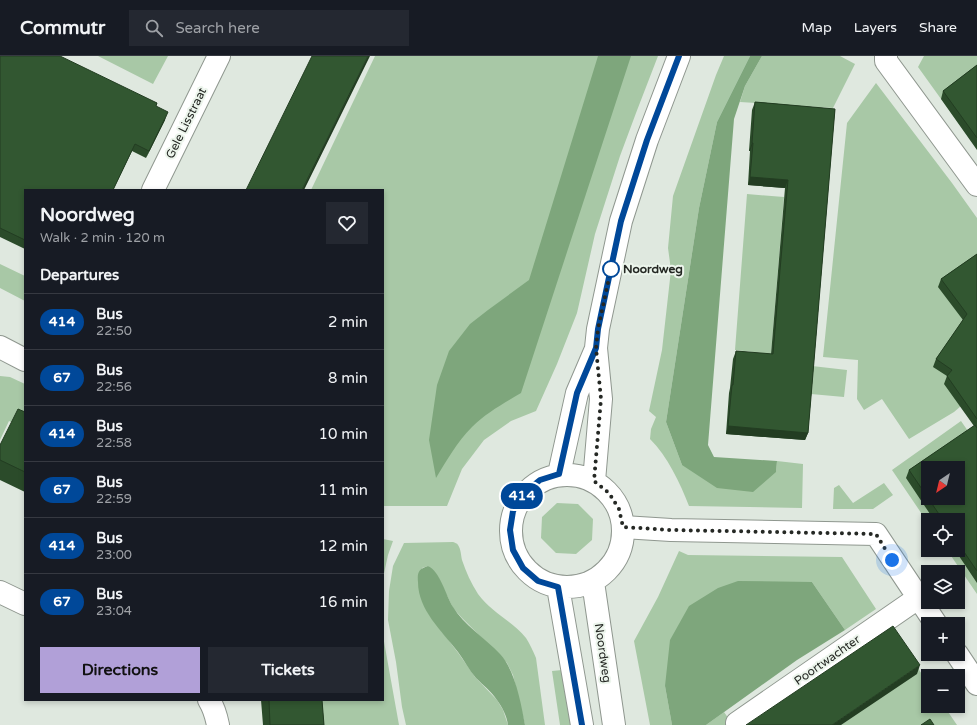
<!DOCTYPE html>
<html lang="en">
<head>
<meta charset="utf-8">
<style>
	:root { --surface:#171b24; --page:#242831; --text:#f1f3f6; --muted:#9ea1a6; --line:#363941; --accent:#b1a0d8 }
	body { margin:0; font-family:"Varela Round",sans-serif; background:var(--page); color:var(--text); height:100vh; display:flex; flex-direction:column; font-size:15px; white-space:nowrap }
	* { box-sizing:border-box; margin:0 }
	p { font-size:13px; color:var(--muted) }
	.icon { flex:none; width:22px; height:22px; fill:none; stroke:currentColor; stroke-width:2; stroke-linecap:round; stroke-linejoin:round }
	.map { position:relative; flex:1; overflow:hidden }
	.details { position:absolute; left:24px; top:133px; width:360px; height:512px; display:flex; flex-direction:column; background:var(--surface); border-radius:0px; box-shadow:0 2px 6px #0003 }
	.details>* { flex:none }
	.badge { padding:0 8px; border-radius:13px; font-size:14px; line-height:26px }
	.needle { width:26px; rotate:215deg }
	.controls { position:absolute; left:921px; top:405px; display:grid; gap:8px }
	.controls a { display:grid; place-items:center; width:44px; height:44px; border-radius:0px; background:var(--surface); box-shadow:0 2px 6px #0003; font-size:20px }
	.you { position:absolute; width:20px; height:20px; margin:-10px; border:3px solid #fff; border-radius:50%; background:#1a73e8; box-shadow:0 0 0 6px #1a73e833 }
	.map>.badge { position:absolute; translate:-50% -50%; box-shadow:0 0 0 2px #fff }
	h2 { padding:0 16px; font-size:15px; line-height:36px }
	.round { display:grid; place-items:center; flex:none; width:42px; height:42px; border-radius:0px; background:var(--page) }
	.head { display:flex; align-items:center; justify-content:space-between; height:68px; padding:0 16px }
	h1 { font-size:19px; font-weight:700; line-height:30px }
	.primary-button { display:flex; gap:8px; margin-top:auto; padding:8px 16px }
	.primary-button a { flex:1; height:46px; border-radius:0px; background:var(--accent); color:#111; font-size:16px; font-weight:700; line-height:46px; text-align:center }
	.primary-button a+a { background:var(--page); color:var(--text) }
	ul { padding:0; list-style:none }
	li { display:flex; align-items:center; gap:12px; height:56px; padding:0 16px; border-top:1px solid var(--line) }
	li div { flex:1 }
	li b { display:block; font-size:15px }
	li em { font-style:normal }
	li .badge { min-width:44px; font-weight:700; text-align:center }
	header { display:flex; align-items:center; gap:24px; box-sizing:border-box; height:56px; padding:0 20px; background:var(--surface); border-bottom:1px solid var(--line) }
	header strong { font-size:19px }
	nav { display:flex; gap:22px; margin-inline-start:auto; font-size:14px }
	.search { width:280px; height:36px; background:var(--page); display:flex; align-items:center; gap:10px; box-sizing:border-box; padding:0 14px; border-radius:0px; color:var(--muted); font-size:15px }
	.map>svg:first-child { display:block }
</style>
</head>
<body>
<header>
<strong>Commutr</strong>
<div class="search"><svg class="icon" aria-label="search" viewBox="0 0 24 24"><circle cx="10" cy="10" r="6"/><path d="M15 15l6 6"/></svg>Search here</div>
<nav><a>Map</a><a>Layers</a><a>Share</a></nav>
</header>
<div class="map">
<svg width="977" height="669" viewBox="0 0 977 669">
	<rect width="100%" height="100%" fill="#dfe8df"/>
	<!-- green -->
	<path fill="#a8c8a6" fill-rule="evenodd" d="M 98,0 L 168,0 L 153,28 Z
		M 375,0 L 658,0 L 636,57 L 620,100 L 595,178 L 577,257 L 557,308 L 536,355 L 511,365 L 484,384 L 462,413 L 447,450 L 383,450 L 383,134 L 311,134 Z
		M 724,0 L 750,0 L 717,66 L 699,152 L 666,366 L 682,409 L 776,416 L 777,405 L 803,408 L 802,452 L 689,450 C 680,427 668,401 650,383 L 651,373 L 656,361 L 649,355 L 662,294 L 671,214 L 668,192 L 673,140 L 716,19 Z
		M 762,0 L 840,0 L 855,8 L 833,52 L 740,46 L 745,30 Z
		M 924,0 L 977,0 L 977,93 L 918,11 Z
		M 876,27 L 952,127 L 977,162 L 977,374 L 961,350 L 954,356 L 909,383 L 882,343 L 864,354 L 857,343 L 858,304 L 823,301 L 847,67 Z
		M 747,138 L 784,141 L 771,298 L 735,294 Z
		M 0,208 L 25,220 L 25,245 L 0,232 Z
		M 812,310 L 847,314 L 844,341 L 811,338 Z
		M 0,320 L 10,321 L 25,328 L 25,373 L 9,365 L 0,384 Z
		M 961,365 L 977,388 L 977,538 L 947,494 L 958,494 L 958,464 L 928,464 L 928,467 L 892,414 ZM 928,412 L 958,412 L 958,442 L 928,442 Z
		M 884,427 L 893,439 L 873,453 L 833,453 L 834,432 L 839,429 L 853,447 Z
		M 557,447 L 578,448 L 593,463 L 592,484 L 576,498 L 556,497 L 541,482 L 542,461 Z
		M 383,483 L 393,485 L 388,499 L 383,522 Z
		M 453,486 C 455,487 457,487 458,489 C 461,493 461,500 462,504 C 466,516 471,527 478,538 C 491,556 512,565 526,582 C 530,588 533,595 536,602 L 545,669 L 525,669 L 513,619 L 507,607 L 462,562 L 453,552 L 438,521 L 428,510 L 422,512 L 428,557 L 459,598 L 475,621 L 497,644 L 503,654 L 508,669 L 406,669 L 402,651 L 396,606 L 388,564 L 389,535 L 393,510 L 404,487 Z
		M 679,495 L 688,499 L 842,501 L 876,553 L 845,574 L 812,526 L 665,630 L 672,669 L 650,669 L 634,585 L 658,541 Z
		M 892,574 L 928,627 L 928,650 L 944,650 L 957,669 L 751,669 Z
		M 383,580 L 399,669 L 320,669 L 319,644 L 383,644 Z
		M 562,614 L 572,669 L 560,669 L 552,615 Z
		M 724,656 L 733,669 L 706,669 Z"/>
	<!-- water -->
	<path fill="#7ea67c" d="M 598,0 L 631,0 L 521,337 C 504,347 486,357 472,371 C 457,386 447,404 436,422 L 429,384 L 437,329 L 449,295 L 470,268 L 488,254 L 529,224 Z
		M 750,0 L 762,0 L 745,30 L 734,63 L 708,389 L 714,401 L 777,405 L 776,416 L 753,436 L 717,432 L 682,409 L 666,366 L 699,152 L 717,66 Z
		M 428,510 C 440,515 446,540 453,551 C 463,568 486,583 500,598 C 515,614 521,647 525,669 L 508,669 C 507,660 502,651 497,644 C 491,635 483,629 476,622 C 469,614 464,604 458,596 C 442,575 418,554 418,526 C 417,516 419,513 428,510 Z
		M 738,525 L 812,526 L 845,574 L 797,604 L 706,669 L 672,669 L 665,630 L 670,584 L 689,550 L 718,532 Z"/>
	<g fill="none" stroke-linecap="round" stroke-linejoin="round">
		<!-- minor casing -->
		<g stroke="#8f978f" stroke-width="24">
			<path id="minor" d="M 886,0 L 886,5 L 977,129
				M 153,134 L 219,0
				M 0,291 L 25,304
				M 623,471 L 671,474 L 876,478 L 936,568
				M 0,536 L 25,548
				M 957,598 L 977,628
				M 209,644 C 214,652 216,659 218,669
				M 737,667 L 918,542"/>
		</g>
		<!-- major casing -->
		<g stroke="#8f978f" stroke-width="24">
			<path id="major" d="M 559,418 L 577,337 L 595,295
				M511 475a56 56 0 1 1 112 0a56 56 0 1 1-112 0Z
				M 594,425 L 601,343 L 596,292 L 598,273 L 621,165 L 647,84 L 679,0
				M 593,526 L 614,669
				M 558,531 L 582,669"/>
		</g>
		<!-- minor -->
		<use href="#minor" stroke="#fff" stroke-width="22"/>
		<!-- major -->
		<use href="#major" stroke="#fff" stroke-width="22"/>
	</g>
	<!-- wall -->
	<path fill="#2b4b2a" d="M 0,0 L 157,47 L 156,50 L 165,64 L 146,102 L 132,95 L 113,134 L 25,134 L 25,193 L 0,181 Z
		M 977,9 L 977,94 L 941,43 L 943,35 Z
		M 755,46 L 835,53 L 808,377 L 805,384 L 726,378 L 729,337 L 730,332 L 733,303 L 736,295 L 771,298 L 785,132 L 748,129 L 750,95 L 749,95 L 752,54 Z
		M 977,198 L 977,527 L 955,494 L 958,494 L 958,464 L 934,464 L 906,422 L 909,414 L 974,370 L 944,328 L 947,320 L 933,311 L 936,303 L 963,264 L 938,231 L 941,223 Z
		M 25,356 L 25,436 L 0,424 L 0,389 Z
		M 261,644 L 322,644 L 324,669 L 263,669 Z"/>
	<!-- shaded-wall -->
	<path fill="#233d22" d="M 368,0 L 370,0 L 304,134 L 302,134 Z
		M 168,56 L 165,64 L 146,102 L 149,95 Z
		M 752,87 L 753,87 L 750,95 L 749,95 Z
		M 750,121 L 788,124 L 785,132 L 748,129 Z
		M 728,370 L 808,377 L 805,384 L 726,378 Z
		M 920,609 L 917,618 L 841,669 L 832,669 Z"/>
	<!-- building -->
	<path fill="#325731" stroke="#233d22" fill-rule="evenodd" d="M 0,0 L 60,0 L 157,47 L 156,50 L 168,56 L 149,95 L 135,88 L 113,134 L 25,134 L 25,184 L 0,172 Z
		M 312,0 L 368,0 L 302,134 L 246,134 Z
		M 977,9 L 977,82 L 943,35 Z
		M 755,46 L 835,53 L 808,377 L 728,370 L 732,329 L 733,329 L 736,295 L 773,298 L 780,214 L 788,124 L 750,121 L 753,87 L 752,87 Z
		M 977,198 L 977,363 L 947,320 L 952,314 L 936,303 L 967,258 L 941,223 Z
		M 18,353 L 25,356 L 25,416 L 0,404 L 0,389 Z
		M 975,369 L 977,372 L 977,515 L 958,487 L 958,464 L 943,464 L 909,414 ZM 928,412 L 958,412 L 958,442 L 928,442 Z
		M 893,570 L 920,609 L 832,669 L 746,669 Z
		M 269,644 L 322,644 L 324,669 L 270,669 Z
		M 930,663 L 934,669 L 921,669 Z"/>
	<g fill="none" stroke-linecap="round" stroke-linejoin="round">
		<!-- line casing -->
		<g stroke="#fff" stroke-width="9">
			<path id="line" d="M 582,669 L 558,531 L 538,525 L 523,512 L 513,494 L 510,474 L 513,455 L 524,437 L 540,424 L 559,418 L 577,337 L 596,292 L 598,273 L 621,165 L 647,84 L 679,0"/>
		</g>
		<!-- line -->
		<use href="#line" stroke="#004899" stroke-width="6"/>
		<!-- walk -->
		<path stroke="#252824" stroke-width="4" stroke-dasharray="0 7.2" d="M 611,213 L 598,273 L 596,292 L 601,343 L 594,425 L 609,437 L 619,453 L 623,471 L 671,474 L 876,478 L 892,504"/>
	</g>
	<!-- markers -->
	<circle fill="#fff" stroke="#004899" stroke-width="2" cx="611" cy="213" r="8"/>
	<g text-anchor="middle" stroke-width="4" stroke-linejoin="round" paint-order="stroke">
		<!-- street labels -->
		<g font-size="12" fill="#252824" stroke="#ecf5ec">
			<text transform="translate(186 67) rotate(-64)" y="4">Gele Lisstraat</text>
			<text transform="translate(603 597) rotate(82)" y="4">Noordweg</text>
			<text transform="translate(827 604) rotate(-35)" y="4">Poortwachter</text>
		</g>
		<!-- stop labels -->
		<g font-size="12" font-weight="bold" fill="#252824" stroke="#ecf5ec" text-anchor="start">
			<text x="623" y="217">Noordweg</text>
		</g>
	</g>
</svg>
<div class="controls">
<a><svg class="needle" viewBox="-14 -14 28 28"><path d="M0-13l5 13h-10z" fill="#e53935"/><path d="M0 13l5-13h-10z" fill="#9ea1a6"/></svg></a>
<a><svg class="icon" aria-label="locate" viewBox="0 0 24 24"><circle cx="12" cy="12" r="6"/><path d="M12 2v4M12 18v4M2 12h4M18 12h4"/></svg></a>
<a><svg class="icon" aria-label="layers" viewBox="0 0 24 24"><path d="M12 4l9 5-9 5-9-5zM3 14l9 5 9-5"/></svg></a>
<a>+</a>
<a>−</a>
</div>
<div class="you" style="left:892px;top:504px"></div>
<b class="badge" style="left:522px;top:440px;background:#004899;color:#fff">414</b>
<section class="details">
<div class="head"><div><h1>Noordweg</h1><p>Walk · 2 min · 120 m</p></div><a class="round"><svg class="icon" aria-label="heart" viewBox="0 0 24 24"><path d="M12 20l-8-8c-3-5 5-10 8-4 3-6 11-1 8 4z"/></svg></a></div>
<h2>Departures</h2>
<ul>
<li><span class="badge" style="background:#004899;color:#fff">414</span><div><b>Bus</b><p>22:50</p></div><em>2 min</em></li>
<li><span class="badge" style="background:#004899;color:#fff">67</span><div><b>Bus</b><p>22:56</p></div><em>8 min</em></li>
<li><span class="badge" style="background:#004899;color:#fff">414</span><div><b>Bus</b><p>22:58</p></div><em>10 min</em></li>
<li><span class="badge" style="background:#004899;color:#fff">67</span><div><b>Bus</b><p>22:59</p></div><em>11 min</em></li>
<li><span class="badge" style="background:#004899;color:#fff">414</span><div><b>Bus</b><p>23:00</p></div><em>12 min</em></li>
<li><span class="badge" style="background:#004899;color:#fff">67</span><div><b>Bus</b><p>23:04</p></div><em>16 min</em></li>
</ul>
<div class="primary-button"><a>Directions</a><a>Tickets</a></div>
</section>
</div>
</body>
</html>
